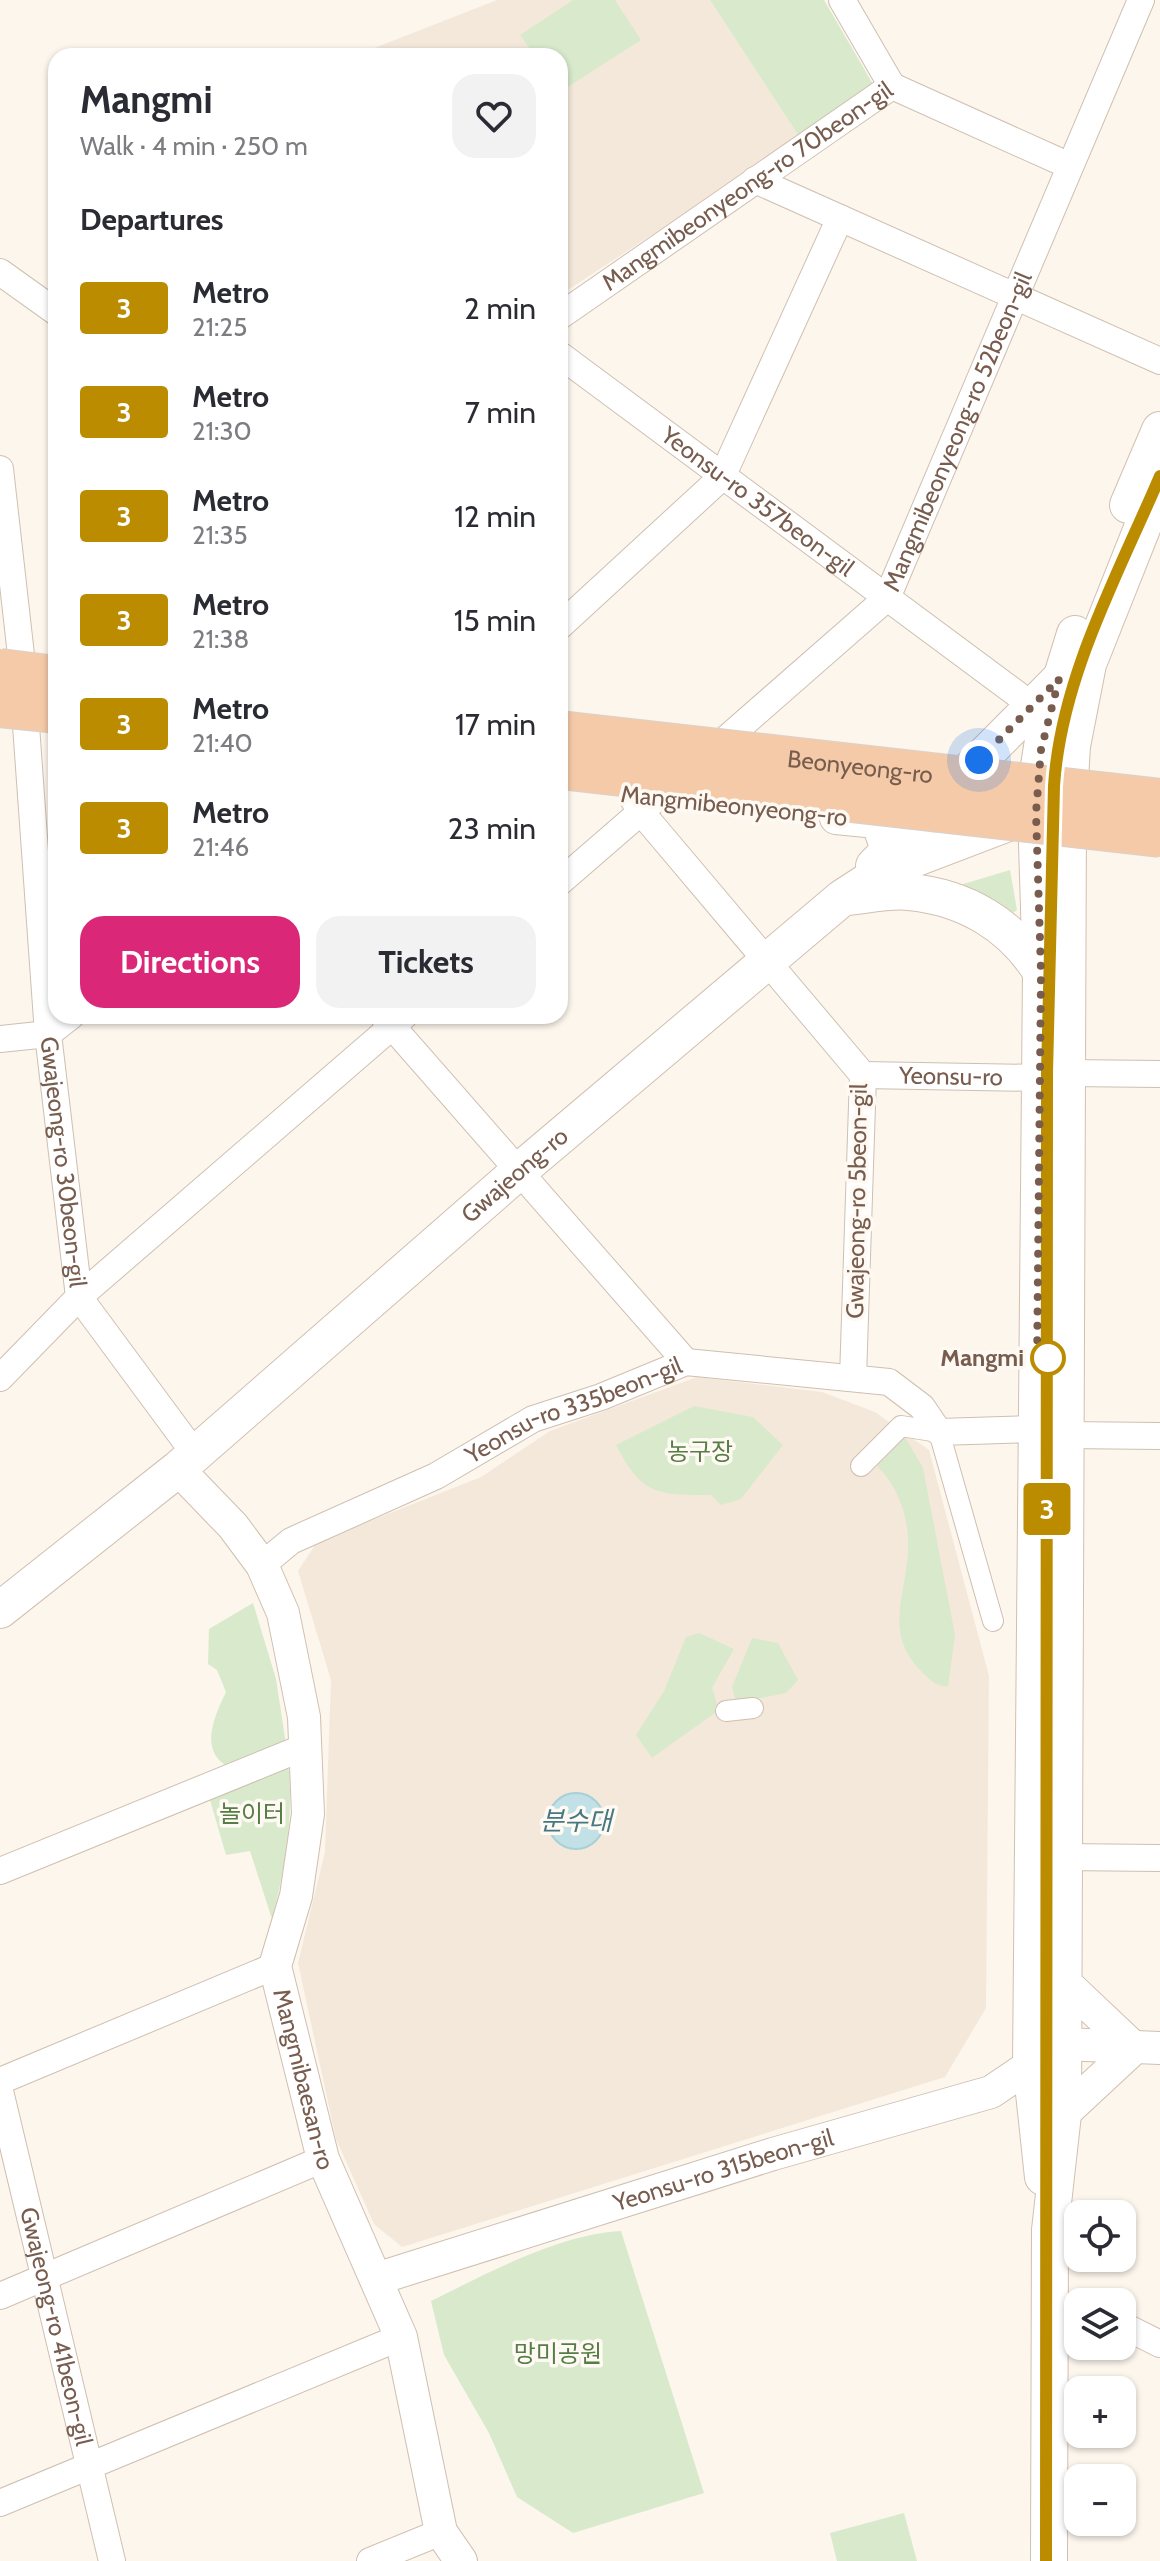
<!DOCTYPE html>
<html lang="en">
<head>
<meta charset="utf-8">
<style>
	:root { --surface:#fff; --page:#f2f2f3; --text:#2b2b33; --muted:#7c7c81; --accent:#db2777 }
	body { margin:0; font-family:Cabin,"Noto Sans KR",sans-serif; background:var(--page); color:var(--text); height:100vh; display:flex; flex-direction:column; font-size:30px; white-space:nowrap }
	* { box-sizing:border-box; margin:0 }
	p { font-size:26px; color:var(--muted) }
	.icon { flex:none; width:44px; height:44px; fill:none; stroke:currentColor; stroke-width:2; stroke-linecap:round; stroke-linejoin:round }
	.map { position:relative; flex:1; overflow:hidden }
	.sheet { position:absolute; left:48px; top:48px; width:520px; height:976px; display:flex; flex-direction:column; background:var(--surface); border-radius:24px; box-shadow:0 2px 6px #0004 }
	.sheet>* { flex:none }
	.badge { padding:0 16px; border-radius:6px; font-size:28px; line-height:52px }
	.controls { position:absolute; left:1064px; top:2200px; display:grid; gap:16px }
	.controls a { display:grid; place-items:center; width:72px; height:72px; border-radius:16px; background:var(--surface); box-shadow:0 2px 6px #0004; font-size:40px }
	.you { position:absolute; width:40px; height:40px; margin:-20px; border:6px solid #fff; border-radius:50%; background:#1a73e8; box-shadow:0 0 0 12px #1a73e833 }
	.map>.badge { position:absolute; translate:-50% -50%; box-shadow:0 0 0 4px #fff }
	h2 { padding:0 32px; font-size:30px; line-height:72px }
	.round { display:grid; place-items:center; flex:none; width:84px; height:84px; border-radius:24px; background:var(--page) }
	.overview { display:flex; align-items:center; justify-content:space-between; height:136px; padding:0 32px }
	h1 { font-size:38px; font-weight:700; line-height:60px }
	.button { display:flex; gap:16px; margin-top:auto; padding:16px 32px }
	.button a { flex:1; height:92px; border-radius:24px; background:var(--accent); color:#fff; font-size:32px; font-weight:700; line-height:92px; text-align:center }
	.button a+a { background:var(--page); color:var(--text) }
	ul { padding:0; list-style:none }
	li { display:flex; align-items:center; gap:24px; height:104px; padding:0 32px }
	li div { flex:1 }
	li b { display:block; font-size:30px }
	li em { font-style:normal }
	li .badge { min-width:88px; font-weight:700; text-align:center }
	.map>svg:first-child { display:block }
</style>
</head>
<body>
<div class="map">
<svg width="1160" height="2561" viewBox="0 0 1160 2561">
	<rect width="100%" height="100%" fill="#fcf6ed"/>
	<!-- residential -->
	<path fill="#f4e8db" d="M 497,0 L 710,0 L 800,138 L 560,295 L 560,56 L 354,56 Z
		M 697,1377 L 822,1392 L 875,1412 L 929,1450 L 989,1676 L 986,2008 L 945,2077 L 402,2247 L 374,2224 L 336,2139 L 298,1963 L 325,1852 L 331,1680 L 298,1571 L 317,1542 L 481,1477 L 550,1431 Z"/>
	<!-- green -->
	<path fill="#d8eacb" d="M 573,0 L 615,0 L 641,40 L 560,92 L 560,56 L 535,56 L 520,35 Z
		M 710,0 L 824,0 L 874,86 L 800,138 Z
		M 1010,870 L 1017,910 L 1010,915 L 960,885 Z
		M 694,1406 L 753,1417 L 783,1445 L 741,1499 L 721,1505 L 711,1495 C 659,1495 642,1496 616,1445 Z
		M 905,1437 L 923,1468 L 955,1635 L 948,1687 C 935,1685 931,1681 922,1672 C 879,1630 911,1589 908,1538 C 907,1511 895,1483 877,1466 Z
		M 253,1603 L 276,1679 L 286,1744 L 230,1768 C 198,1752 214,1717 226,1692 L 217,1670 L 208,1664 L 209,1629 Z
		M 699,1633 L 734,1649 L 712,1688 L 719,1710 L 652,1758 L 636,1735 L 664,1691 L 686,1637 Z
		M 752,1638 L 778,1643 L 798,1680 L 786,1693 L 736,1703 L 732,1687 Z
		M 281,1763 L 289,1770 C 293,1823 285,1869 272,1919 L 250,1851 L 226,1855 L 208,1793 Z
		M 621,2231 L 704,2493 L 573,2533 L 517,2497 L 489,2433 L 444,2355 L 431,2301 C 486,2274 559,2234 621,2231 Z
		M 904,2513 L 917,2561 L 837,2561 L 830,2533 Z"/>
	<!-- water -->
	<path fill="#c1e1e6" stroke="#a7d0d7" stroke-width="2" d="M548 1821a28 28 0 1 1 56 0a28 28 0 1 1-56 0Z"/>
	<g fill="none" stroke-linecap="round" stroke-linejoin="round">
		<!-- pedestrian casing -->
		<g stroke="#cfbfb1" stroke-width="22">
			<path id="pedestrian" d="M 861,1466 L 901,1426 L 939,1432 L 993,1621
				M 726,1711 L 753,1708"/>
		</g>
		<!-- minor casing -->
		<g stroke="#cfbfb1" stroke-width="28">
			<g id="minor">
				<path d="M 842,0 L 892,86"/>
				<path d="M 892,86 L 1070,166"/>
				<path d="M 755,180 L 1160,361"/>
				<path d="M 0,272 L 56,312"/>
				<path id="s1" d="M 560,316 L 892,86"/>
				<path id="s2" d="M 560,355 L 1033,706"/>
				<path id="s3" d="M 0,469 L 21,655 L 48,1034 L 79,1297 L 195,1454"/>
				<path d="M 560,626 L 722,477 L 840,218"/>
				<path id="s4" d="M 710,753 L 887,598 L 1141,0"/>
				<path d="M 633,799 L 641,812 L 863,1075 L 853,1378"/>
				<path d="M 560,882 L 680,778"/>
				<path d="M 383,1016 L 686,1362"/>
				<path d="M 0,1039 L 48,1034 L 71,1016"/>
				<path d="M 1068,1073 L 1160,1074"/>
				<path id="s5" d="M 863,1075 L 1039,1078"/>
				<path d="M 0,1378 L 79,1297 L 404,1016"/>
				<path d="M 1064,1435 L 1160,1436"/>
				<path id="s6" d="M 262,1565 L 291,1541 L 436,1476 L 533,1419 L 601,1397 L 686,1362 L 889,1382 L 922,1407 L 939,1432 L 1036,1429"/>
				<path d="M 1062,1857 L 1160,1858"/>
				<path d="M 0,1871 L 307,1746"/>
				<path d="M 0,2081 L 275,1966"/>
				<path id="s7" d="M 0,2091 L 112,2561"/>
				<path d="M 0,2296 L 323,2159"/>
				<path d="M 1050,2304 L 1078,2308"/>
				<path d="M 1122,2325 L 1160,2344"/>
				<path d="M 0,2503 L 401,2337"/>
				<path d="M 370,2561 L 441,2532"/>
			</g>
		</g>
		<!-- tertiary casing -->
		<g stroke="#cfbfb1" stroke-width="34">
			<g id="tertiary">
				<path d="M 836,818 L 877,822 L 888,852"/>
				<path id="s8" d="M 178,1469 L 233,1526 L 262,1565 L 283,1613 L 304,1717 L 308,1814 L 296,1896 L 275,1966 L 323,2159 L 401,2337 L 441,2532 L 461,2561"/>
				<path d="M 1061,1979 L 1134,2048 L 1063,2114"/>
				<path id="s9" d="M 376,2279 L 773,2154 L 991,2092 L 1062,2044 L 1160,2048"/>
			</g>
		</g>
		<!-- secondary casing -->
		<g stroke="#d2bfb0" stroke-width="38">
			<g id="secondary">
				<path d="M 1128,505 L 1160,430"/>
				<path d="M 874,866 L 1058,681"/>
				<path d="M 848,897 C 867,895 890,890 909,892 C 965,897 1012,925 1041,972"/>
				<path id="s10" d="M 0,1610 L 178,1469 L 518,1172 L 842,898 L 885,870 L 1016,820"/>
				<path d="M 1043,2177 L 1031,2065 L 1041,972 L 1036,813 L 1039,766 L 1044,734 L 1075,634"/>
				<path d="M 1049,2561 L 1050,2230 L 1063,2114 L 1068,812 L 1072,746 L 1088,664 L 1160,483"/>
			</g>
		</g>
		<!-- pedestrian -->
		<use href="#pedestrian" stroke="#fff" stroke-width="20"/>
		<!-- minor -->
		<use href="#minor" stroke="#fff" stroke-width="26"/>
		<!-- tertiary -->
		<use href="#tertiary" stroke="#fff" stroke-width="32"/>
		<!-- secondary -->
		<use href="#secondary" stroke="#fff" stroke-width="36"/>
		<!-- trunk-bridge casing -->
		<g stroke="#d9d2ce" stroke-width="46" stroke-linecap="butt">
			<g id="trunk-bridge">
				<path d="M 0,671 L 56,678"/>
				<path d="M 0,705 L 56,711"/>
				<path id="s11" d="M 560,733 L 1160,801"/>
				<path d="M 560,767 L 1160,835"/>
			</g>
		</g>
		<!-- trunk-bridge -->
		<use href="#trunk-bridge" stroke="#f5caa8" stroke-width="44"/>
	</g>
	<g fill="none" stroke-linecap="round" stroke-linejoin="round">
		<!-- line casing -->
		<g stroke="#fff" stroke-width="18">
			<path id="line" d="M 1046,2561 L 1047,1072 L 1054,786 C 1061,677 1118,575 1160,476"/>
		</g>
		<!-- line -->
		<use href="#line" stroke="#bb8c00" stroke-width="12"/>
		<!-- walk -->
		<path stroke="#785d4f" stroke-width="8" stroke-dasharray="0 14.4" d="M 979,760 L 1059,679 L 1041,750 L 1036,813 L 1041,972 L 1037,1365 L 1048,1358"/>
	</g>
	<!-- markers -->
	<circle fill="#fff" stroke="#bb8c00" stroke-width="4" cx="1048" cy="1358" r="16"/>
	<g text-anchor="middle" stroke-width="7" stroke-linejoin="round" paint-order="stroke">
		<!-- street labels -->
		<g font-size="24" fill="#785d4f" stroke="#fefaf3">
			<text dy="8" stroke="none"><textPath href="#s1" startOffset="228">Mangmibeonyeong-ro 70beon-gil</textPath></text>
			<text dy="8" stroke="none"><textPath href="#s4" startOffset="416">Mangmibeonyeong-ro 52beon-gil</textPath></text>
			<text dy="8" stroke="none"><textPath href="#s2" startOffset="246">Yeonsu-ro 357beon-gil</textPath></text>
			<text dy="8" stroke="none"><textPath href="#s11" startOffset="302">Beonyeong-ro</textPath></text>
			<text transform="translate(734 806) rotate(6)" y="8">Mangmibeonyeong-ro</text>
			<text dy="8" stroke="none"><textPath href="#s5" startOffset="88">Yeonsu-ro</textPath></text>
			<text dy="8" stroke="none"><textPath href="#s3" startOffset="696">Gwajeong-ro 30beon-gil</textPath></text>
			<text dy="8" stroke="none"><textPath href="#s10" startOffset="674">Gwajeong-ro</textPath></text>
			<text transform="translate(857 1201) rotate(-89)" y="8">Gwajeong-ro 5beon-gil</text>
			<text dy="8" stroke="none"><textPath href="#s6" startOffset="350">Yeonsu-ro 335beon-gil</textPath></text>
			<text dy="8" stroke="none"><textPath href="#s8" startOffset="656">Mangmibaesan-ro</textPath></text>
			<text dy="8" stroke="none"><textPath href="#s9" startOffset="364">Yeonsu-ro 315beon-gil</textPath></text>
			<text dy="8" stroke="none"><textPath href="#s7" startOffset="242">Gwajeong-ro 41beon-gil</textPath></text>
		</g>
		<!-- stop labels -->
		<g font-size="24" font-weight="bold" fill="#785d4f" stroke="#fefaf3" text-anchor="end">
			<text x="1024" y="1366">Mangmi</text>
		</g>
		<!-- park labels -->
		<g font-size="24" fill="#577d47" stroke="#fefaf3">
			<text x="700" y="1460">농구장</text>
			<text x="252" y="1822">놀이터</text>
			<text x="558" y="2362">망미공원</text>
		</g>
		<!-- water labels -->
		<g font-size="26" font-style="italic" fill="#467883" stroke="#fefaf3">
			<text x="576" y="1830">분수대</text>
		</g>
	</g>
</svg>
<div class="controls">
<a><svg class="icon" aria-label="locate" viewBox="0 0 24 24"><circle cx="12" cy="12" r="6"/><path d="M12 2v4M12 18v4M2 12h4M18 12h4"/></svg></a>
<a><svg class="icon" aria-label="layers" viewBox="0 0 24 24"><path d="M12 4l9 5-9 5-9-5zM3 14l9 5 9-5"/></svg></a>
<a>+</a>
<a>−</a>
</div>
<div class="you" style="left:979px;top:760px"></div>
<b class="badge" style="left:1047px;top:1509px;background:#bb8c00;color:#fff">3</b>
<section class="sheet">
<div class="overview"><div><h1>Mangmi</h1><p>Walk · 4 min · 250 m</p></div><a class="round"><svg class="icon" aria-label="heart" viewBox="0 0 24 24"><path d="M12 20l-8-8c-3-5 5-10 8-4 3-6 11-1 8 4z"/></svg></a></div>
<h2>Departures</h2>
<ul>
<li><span class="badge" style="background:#bb8c00;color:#fff">3</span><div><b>Metro</b><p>21:25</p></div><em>2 min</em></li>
<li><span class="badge" style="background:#bb8c00;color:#fff">3</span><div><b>Metro</b><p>21:30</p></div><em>7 min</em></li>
<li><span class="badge" style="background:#bb8c00;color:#fff">3</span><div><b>Metro</b><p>21:35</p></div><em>12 min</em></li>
<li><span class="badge" style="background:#bb8c00;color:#fff">3</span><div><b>Metro</b><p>21:38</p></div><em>15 min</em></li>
<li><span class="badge" style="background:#bb8c00;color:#fff">3</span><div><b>Metro</b><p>21:40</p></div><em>17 min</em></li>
<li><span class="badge" style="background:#bb8c00;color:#fff">3</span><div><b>Metro</b><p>21:46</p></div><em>23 min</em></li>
</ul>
<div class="button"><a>Directions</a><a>Tickets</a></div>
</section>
</div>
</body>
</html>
